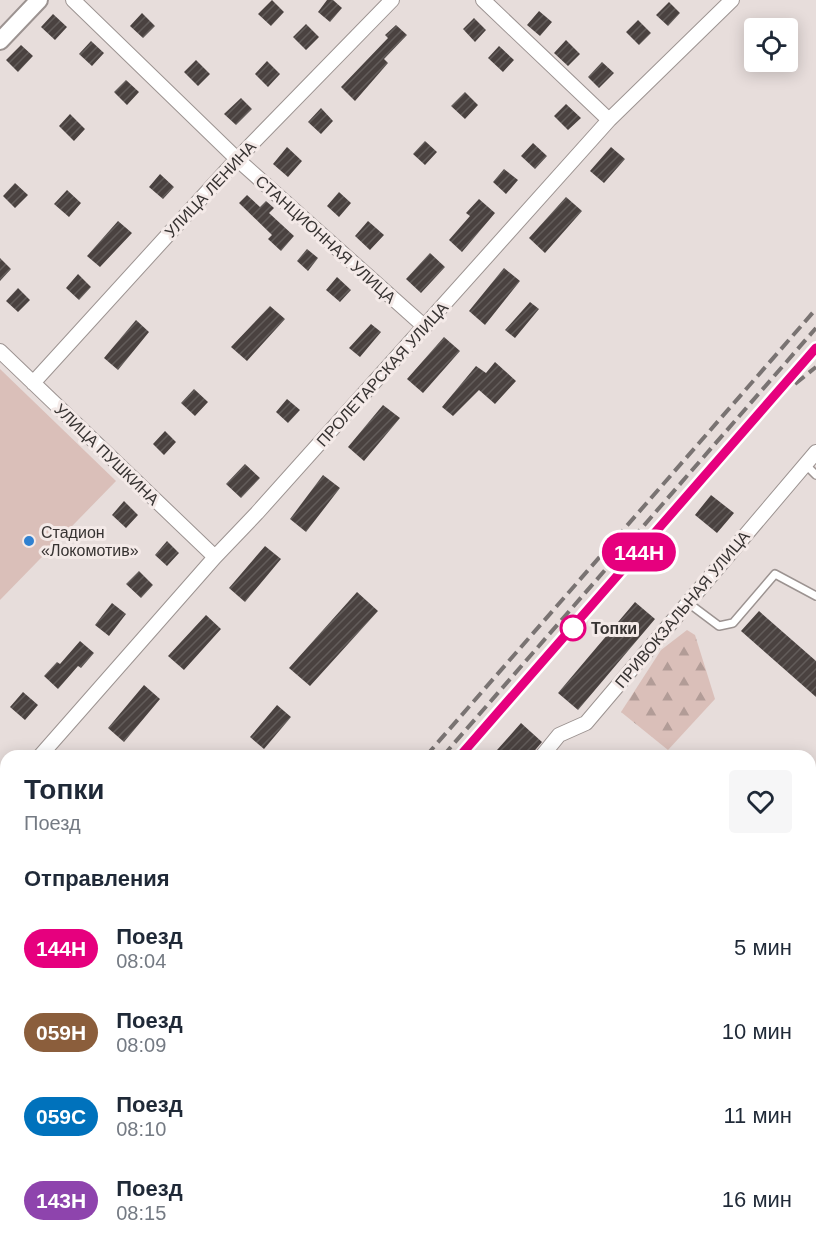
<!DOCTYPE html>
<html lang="ru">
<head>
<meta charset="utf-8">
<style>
	:root { --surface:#fff; --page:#f6f6f7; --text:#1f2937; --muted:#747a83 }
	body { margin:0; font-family:Helvetica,sans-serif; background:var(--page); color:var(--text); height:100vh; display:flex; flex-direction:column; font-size:22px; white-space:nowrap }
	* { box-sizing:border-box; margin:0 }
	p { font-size:20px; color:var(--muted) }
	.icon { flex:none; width:33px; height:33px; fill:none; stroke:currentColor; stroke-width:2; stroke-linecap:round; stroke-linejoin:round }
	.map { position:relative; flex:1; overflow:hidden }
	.sheet { position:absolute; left:0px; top:750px; width:816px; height:504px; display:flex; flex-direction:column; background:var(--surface); border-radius:18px 18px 0 0; box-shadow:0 3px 15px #0003 }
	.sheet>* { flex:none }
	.badge { padding:0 12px; border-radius:20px; font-size:21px; line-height:39px }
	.buttons { position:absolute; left:744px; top:18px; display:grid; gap:12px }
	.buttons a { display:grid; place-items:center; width:54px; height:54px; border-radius:6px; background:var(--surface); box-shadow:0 3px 15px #0003; font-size:30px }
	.map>.badge { position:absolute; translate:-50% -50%; box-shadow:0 0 0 3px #fff }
	h2 { padding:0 24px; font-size:22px; line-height:54px }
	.round { display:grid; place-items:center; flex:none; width:63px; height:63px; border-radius:6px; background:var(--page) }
	.headline { display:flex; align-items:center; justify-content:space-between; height:102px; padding:0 24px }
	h1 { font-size:28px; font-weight:600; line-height:45px }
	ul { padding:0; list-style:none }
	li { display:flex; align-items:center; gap:18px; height:84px; padding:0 24px }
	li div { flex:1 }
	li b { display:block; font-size:22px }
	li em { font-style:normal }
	li .badge { min-width:66px; font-weight:700; text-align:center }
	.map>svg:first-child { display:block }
</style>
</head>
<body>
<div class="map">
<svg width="816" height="1254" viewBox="0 0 816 1254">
	<defs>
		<pattern id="forest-firs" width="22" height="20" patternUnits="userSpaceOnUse" patternTransform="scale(1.5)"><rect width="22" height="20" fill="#dabfb9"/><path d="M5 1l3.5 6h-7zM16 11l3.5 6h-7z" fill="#b29c97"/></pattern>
		<pattern id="building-hatch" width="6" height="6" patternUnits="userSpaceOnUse" patternTransform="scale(1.5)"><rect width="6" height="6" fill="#4a4240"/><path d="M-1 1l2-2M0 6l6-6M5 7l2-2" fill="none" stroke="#625c5a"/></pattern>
	</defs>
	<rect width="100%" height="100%" fill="#e7dddb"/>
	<!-- green -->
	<path fill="#dabfb9" d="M 0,369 L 116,481 L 0,600 Z"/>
	<!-- forest -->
	<path fill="url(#forest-firs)" d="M 687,630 L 695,635 L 715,699 L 668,750 L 621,712 L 661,650 Z"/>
	<!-- building -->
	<path fill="url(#building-hatch)" d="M 272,0 L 284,12 L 271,26 L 258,14 Z
		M 327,0 L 333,0 L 342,8 L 330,22 L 318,12 Z
		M 669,2 L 680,13 L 668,26 L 656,15 Z
		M 539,11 L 552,22 L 540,36 L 527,25 Z
		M 142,13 L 155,26 L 143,38 L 130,26 Z
		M 53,14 L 67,27 L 55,40 L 41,27 Z
		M 474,18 L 486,30 L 475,42 L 463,29 Z
		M 638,20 L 651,33 L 639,45 L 626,32 Z
		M 306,24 L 319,37 L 306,50 L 293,37 Z
		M 396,25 L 407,35 L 384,59 L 388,63 L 355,101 L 341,87 L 388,38 L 385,35 Z
		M 566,40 L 580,54 L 568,66 L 554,53 Z
		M 91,41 L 104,53 L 92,66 L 79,54 Z
		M 21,45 L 33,56 L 18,72 L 6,60 Z
		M 499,46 L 514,60 L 503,72 L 488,58 Z
		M 196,60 L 210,74 L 198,86 L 184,72 Z
		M 267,61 L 280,74 L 268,87 L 255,74 Z
		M 602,62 L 614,73 L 599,88 L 588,77 Z
		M 126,80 L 139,92 L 127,105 L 114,92 Z
		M 465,92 L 478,105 L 465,119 L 451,106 Z
		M 241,98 L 252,109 L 236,125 L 224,114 Z
		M 566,104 L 581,118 L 568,130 L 554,116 Z
		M 321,108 L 333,121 L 321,134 L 308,122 Z
		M 70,114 L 85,129 L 74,141 L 59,126 Z
		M 425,141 L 437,152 L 425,165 L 413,154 Z
		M 533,143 L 547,156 L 535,169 L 521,156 Z
		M 287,147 L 302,161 L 288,177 L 273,164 Z
		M 611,147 L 625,159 L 604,183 L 590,171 Z
		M 504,169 L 518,180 L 506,194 L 493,182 Z
		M 160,174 L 174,187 L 163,199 L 149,187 Z
		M 15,183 L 28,195 L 15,208 L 3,196 Z
		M 67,190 L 81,203 L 69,217 L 54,204 Z
		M 339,192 L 351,203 L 339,217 L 327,206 Z
		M 247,195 L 260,207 L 266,201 L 274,208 L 269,213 L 294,236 L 281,251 L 268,239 L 272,235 L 239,203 Z
		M 566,197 L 582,211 L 545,253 L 529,238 Z
		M 479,199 L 495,213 L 462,252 L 449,240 L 470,216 L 466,213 Z
		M 118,221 L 132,233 L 100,267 L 87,256 Z
		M 368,221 L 384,235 L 370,250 L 355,236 Z
		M 307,249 L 318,258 L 308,271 L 297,261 Z
		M 430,253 L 445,267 L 421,293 L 406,279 Z
		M 0,258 L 11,269 L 0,281 Z
		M 504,268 L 520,281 L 485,325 L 469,311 Z
		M 78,274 L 91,287 L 79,300 L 66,288 Z
		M 337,277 L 351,290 L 340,302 L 326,290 Z
		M 18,288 L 30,300 L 18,312 L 6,301 Z
		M 530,302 L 539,309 L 515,338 L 505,330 Z
		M 270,306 L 285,319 L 247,361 L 231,347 Z
		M 136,320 L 149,332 L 118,370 L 104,358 Z
		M 371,324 L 381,332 L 360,357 L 349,348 Z
		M 444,337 L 460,351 L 423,393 L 407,379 Z
		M 495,362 L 516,381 L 495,404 L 479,390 L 453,416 L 442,407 L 476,366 L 486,373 Z
		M 194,389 L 208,402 L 195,416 L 181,403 Z
		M 287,399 L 300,410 L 288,423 L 276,412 Z
		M 383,405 L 400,418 L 364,461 L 348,447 Z
		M 165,431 L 176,442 L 164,455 L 153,444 Z
		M 245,464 L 260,478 L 241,498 L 226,484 Z
		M 323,475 L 340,488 L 306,532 L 290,519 Z
		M 711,495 L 734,513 L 717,533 L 695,515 Z
		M 124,501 L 138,515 L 126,528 L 112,515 Z
		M 167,541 L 179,553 L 167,566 L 155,555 Z
		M 265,546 L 281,559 L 245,602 L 229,588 Z
		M 139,571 L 153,585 L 141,598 L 126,584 Z
		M 357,592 L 378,611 L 310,686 L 289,668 Z
		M 635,602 L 655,619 L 578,710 L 558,693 Z
		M 112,603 L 126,614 L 109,636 L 95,625 Z
		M 759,611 L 816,661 L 816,697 L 741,631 Z
		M 206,615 L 221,629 L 184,670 L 168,656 Z
		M 80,641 L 94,653 L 81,668 L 78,666 L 58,689 L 44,676 L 57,662 L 60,664 Z
		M 144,685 L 160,699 L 124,742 L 108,728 Z
		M 23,692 L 38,705 L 25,720 L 10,707 Z
		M 277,705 L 291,717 L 264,749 L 250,737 Z
		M 521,723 L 542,742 L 530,756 L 504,756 L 497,750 Z"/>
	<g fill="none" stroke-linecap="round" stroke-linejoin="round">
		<!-- service casing -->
		<g stroke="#9c9391" stroke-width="10">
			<path id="service" d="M 805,464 L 816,475
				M 687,602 L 719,626 L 733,623 L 775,574 L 816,596
				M 320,1248 L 326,1254
				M 265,1254 L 269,1248"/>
		</g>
		<!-- minor casing -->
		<g stroke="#9c9391" stroke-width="16">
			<path id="minor" d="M 73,0 L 237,159 L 425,327
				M 483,0 L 609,120
				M 0,351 L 215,557
				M 33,383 L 237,159 L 392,0
				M 40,756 L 215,557 L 257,513 L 609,120 L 732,0
				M 542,756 L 559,735 L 586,723 L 816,452
				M 0,775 L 6,781
				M 0,801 L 6,794
				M 810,865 L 816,858
				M 658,1248 L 665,1254
				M 124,1254 L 131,1248
				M 342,1254 L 348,1248
				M 492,1254 L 497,1248"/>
		</g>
		<!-- tertiary casing -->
		<g stroke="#9c9391" stroke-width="20">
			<path id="tertiary" d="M 0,41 L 39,0
				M 810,1123 L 816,1116
				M 698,1254 L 703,1248"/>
		</g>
		<!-- service -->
		<use href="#service" stroke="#fff" stroke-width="7"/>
		<!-- minor -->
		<use href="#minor" stroke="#fff" stroke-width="14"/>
		<!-- tertiary -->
		<use href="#tertiary" stroke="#fff" stroke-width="16"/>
		<!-- rail -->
		<path stroke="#797372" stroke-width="4" stroke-dasharray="12 6" stroke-linecap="butt" d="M 795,384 L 816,367
			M 426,756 L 816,309
			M 443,756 L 816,328
			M 460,756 L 816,348
			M 6,1254 L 11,1248
			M 19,1254 L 25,1248
			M 54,1254 L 59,1248"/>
	</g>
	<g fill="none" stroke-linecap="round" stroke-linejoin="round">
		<!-- line casing -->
		<g stroke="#fff" stroke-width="14">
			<path id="line" d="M 460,756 L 816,348"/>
		</g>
		<!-- line -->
		<use href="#line" stroke="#e6007e" stroke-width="9"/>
	</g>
	<!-- markers -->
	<circle fill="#2f81d1" stroke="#f4eae8" stroke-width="2" cx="29" cy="541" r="6"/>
	<circle fill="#fff" stroke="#e6007e" stroke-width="3" cx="573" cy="628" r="12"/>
	<g text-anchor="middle" stroke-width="6" stroke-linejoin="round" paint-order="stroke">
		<!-- street labels -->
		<g font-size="16" fill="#373332" stroke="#f4eae8">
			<text transform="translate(210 189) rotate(-47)" y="6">УЛИЦА ЛЕНИНА</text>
			<text transform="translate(326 239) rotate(42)" y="6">СТАНЦИОННАЯ УЛИЦА</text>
			<text transform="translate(382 374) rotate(-48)" y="6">ПРОЛЕТАРСКАЯ УЛИЦА</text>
			<text transform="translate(107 454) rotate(44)" y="6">УЛИЦА ПУШКИНА</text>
			<text transform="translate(682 609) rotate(-50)" y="6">ПРИВОКЗАЛЬНАЯ УЛИЦА</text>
		</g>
		<!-- poi labels -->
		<g font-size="16" fill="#373332" stroke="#f4eae8" text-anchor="start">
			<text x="41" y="538">Стадион<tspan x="41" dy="18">«Локомотив»</tspan></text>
		</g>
		<!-- stop labels -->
		<g font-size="16" font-weight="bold" fill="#373332" stroke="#f4eae8" text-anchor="start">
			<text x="591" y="634">Топки</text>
		</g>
	</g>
</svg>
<div class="buttons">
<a><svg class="icon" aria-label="locate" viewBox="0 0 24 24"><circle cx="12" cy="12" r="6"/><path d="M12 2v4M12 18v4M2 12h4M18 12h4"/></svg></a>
</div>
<b class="badge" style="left:639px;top:552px;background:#e6007e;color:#fff">144Н</b>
<section class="sheet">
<div class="headline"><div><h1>Топки</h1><p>Поезд</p></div><a class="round"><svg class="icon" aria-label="heart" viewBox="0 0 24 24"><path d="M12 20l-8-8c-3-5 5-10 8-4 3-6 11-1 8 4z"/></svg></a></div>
<h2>Отправления</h2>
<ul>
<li><span class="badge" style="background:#e6007e;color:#fff">144Н</span><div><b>Поезд</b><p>08:04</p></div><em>5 мин</em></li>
<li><span class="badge" style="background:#8b5e3c;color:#fff">059Н</span><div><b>Поезд</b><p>08:09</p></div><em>10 мин</em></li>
<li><span class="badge" style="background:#0072bc;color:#fff">059С</span><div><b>Поезд</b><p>08:10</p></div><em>11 мин</em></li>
<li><span class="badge" style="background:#8e44ad;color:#fff">143Н</span><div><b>Поезд</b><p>08:15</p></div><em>16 мин</em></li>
</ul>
</section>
</div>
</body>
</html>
